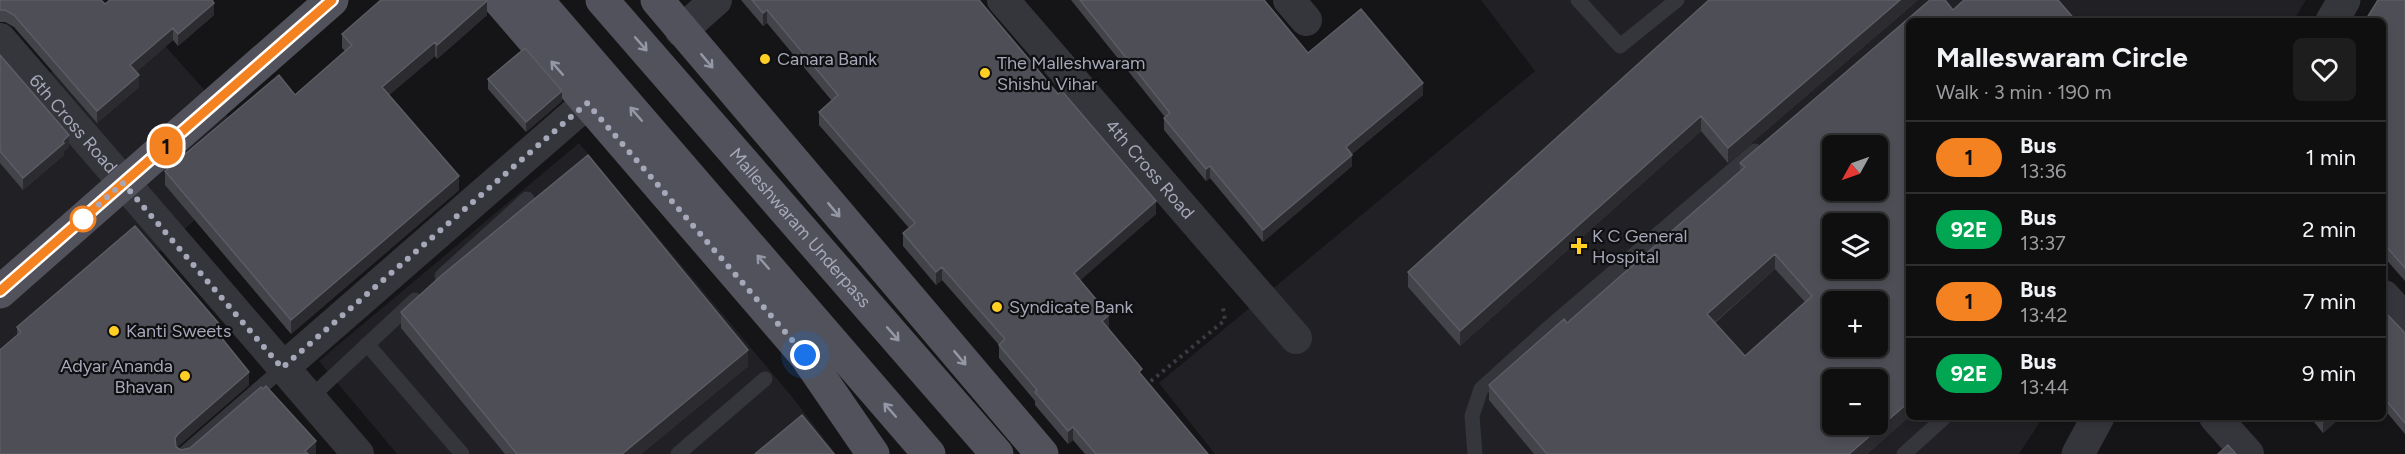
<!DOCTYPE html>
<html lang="en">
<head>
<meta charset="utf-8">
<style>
	:root { --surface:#100f10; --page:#1e1d1e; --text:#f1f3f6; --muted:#9c9c9f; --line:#302f30 }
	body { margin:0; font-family:Figtree,sans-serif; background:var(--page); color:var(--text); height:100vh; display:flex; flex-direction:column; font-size:22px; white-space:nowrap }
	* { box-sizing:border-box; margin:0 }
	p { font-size:20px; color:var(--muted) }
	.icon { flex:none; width:33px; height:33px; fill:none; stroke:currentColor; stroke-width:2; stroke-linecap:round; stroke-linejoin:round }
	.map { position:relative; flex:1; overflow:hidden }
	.panel { position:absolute; left:1906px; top:18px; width:480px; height:402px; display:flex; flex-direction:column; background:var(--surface); border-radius:9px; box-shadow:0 3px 9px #0003,0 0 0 2px var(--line) }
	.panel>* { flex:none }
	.badge { padding:0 12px; border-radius:20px; font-size:21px; line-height:39px }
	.needle { width:39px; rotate:230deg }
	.controls { position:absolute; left:1822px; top:135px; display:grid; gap:12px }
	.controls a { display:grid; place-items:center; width:66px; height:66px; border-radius:9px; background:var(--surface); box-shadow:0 3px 9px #0003,0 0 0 2px var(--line); font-size:30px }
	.you { position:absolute; width:30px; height:30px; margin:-15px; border:4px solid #fff; border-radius:50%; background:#1a73e8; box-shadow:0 0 0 9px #1a73e833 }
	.map>.badge { position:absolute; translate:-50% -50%; box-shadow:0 0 0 3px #fff }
	.round { display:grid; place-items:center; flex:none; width:63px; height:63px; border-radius:9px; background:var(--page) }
	.summary { display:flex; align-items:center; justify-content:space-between; height:102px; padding:0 30px }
	h1 { font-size:28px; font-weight:700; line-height:45px }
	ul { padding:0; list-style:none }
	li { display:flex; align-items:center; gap:18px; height:72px; padding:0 30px; border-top:2px solid var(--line) }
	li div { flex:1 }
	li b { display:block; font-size:22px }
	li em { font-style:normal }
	li .badge { min-width:66px; font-weight:700; text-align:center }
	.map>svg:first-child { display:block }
</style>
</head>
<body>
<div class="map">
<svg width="2405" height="454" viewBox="0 0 2405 454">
	<rect width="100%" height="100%" fill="#151416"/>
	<!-- built -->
	<path fill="#212024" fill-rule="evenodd" d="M 1481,0 L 2306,0 L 2293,21 L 1910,21 L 1910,417 L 2043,417 L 2019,454 L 1215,454 L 1159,383 L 1535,71 ZM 1833,146 L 1878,146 L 1878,190 L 1833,190 ZM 1833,224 L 1878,224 L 1878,268 L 1833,268 ZM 1833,302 L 1878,302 L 1878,346 L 1833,346 ZM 1833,380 L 1878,380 L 1878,424 L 1833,424 Z
		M 128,4 L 265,158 L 0,392 L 0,117 Z
		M 579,143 L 793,398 L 836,454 L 397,454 L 319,361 Z"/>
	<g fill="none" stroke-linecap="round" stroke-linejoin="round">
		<!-- path -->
		<path stroke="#3b3c43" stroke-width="4" stroke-dasharray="3 4.5" stroke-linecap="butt" d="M 1145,386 L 1225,320 L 1223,308"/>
		<!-- service -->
		<path stroke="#35353c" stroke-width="15" d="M 1578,0 L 1620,46 L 1677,0
			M 442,276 L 527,199
			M 367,344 L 462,454
			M 310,398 L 415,300
			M 184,454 L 283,368
			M 678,454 L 765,379
			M 1475,454 L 1472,416 L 1481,389 L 1545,331 L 1755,151
			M 1904,454 L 1945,417"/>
		<!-- minor -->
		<g stroke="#35353c" stroke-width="32">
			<path id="s1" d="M 1003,0 L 1296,338"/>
			<path d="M 1289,0 L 1306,20"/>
			<path d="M 681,31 L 716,0"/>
			<path id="s2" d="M 0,39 L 358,454"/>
			<path d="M 2384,296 L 2405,319"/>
			<path d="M 283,368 L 587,103"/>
			<path d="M 2215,417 L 2248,454"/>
		</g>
		<!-- tertiary -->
		<path stroke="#35353c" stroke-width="33" d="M 2332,21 L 2344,0
			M 2078,454 L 2098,417"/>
		<!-- primary -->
		<g stroke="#51525b" stroke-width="33">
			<path d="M 499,0 L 805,355 L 873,454"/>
			<path d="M 537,0 L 929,454"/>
			<path id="s3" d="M 602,0 L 997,454"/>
			<path d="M 657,0 L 1042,454"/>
			<path d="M 0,292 L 332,0"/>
		</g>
	</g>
	<!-- wall -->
	<path fill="#43444a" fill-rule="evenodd" d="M 0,0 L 105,4 L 214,15 L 178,46 L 173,40 L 136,72 L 139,87 L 97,123 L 14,27 L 5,22 L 0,22 Z
		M 741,0 L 979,0 L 1156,214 L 1080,280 L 1109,328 L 1108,329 L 1142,376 L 1208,454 L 1085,454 L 1073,440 L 1068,444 L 1035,405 L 1035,401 L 999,358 L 999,345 L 942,280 L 936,285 L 903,246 L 903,233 L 909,228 L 819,125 L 819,112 L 832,101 L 767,23 L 763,26 Z
		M 1071,0 L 1264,0 L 1308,53 L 1423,95 L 1352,154 L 1352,166 L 1263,242 L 1210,178 L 1206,181 L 1164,130 L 1164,118 L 1165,117 Z
		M 1918,0 L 1728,163 L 1701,131 L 1460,346 L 1408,287 L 1408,272 Z
		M 1930,0 L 1945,0 L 1953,10 L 1964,0 L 2058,0 L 2076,21 L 1910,21 L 1910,416 L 1867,454 L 1534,454 L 1489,400 L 1489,385 L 1564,319 L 1567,323 L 1740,171 L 1740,163 ZM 1833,146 L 1878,146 L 1878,190 L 1833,190 ZM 1833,224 L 1878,224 L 1878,268 L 1833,268 ZM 1775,269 L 1805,302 L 1745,356 L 1715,323 ZM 1833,302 L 1878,302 L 1878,346 L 1833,346 ZM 1833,380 L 1878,380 L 1878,424 L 1833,424 Z
		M 2405,0 L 2405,281 L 2384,257 L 2384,21 Z
		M 487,15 L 437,59 L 435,56 L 389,95 L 459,190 L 291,334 L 165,185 L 165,171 L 295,95 L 345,51 L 342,48 L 342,34 Z
		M 0,55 L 69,147 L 64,151 L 64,155 L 23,190 L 0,163 Z
		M 488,79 L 562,101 L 526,132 L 488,89 Z
		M 2384,311 L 2405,333 L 2405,434 L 2384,409 Z
		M 401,312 L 748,366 L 641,454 L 505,454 L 401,328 Z
		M 17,327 L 221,337 L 249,385 L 177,447 L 181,450 L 316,454 L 0,454 L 17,335 Z
		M 2310,417 L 2341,417 L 2323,433 Z"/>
	<!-- shaded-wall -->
	<path fill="#2c2c30" d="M 1900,0 L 1918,0 L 1728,163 L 1728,148 Z
		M 487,1 L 487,15 L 437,59 L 437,45 Z
		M 214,3 L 214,15 L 178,46 L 178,34 Z
		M 767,10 L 767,23 L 763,26 L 763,13 Z
		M 173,28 L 173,40 L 130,77 L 130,65 Z
		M 435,42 L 435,56 L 382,101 L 382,87 Z
		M 139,75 L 139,87 L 97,123 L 97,111 Z
		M 1423,83 L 1423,95 L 1346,159 L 1346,147 Z
		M 562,91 L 562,101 L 526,132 L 526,122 Z
		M 1701,116 L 1701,131 L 1460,346 L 1460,331 Z
		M 69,135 L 69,147 L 64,151 L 64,155 L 23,190 L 23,178 Z
		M 1352,155 L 1352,166 L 1263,242 L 1263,230 Z
		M 1210,166 L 1210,178 L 1206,181 L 1206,169 Z
		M 459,176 L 459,190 L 291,334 L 291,320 Z
		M 1156,201 L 1156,214 L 1074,286 L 1074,273 Z
		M 1775,254 L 1775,269 L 1707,329 L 1707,314 Z
		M 942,267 L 942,280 L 936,285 L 936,272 Z
		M 1109,315 L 1109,328 L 1102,334 L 1102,321 Z
		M 221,326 L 221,339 L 216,331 Z
		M 748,350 L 748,366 L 641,454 L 622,454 Z
		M 249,372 L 249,385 L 178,447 L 175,451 L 175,438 L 178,434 Z
		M 1910,401 L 1910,416 L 1867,454 L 1849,454 Z
		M 2329,417 L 2341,417 L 2323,433 L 2323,422 Z
		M 1073,427 L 1073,440 L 1068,444 L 1068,431 Z
		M 316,441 L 316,454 L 305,454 L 305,451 Z"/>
	<!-- building -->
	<path fill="#4e4e56" stroke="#5c5c65" stroke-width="1.5" fill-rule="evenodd" d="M 0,0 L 101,0 L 105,4 L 110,0 L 212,0 L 214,3 L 178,34 L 173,28 L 130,65 L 139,75 L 97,111 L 14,15 L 5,10 L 0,10 Z
		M 381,0 L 487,0 L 487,1 L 437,45 L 435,42 L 382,87 L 459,176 L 291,320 L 165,171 L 279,75 L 295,95 L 352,45 L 342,34 Z
		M 752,0 L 979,0 L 1058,94 L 1062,91 L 1156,201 L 1074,273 L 1109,315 L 1102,321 L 1142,369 L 1139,372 L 1208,454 L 1096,454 L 1073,427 L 1068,431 L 1035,392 L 1037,390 L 999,345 L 1005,339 L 942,267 L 936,272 L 903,233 L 915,223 L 819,112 L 838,95 L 767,10 L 763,13 Z
		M 1080,0 L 1264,0 L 1308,53 L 1361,9 L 1423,83 L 1346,147 L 1352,155 L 1263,230 L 1210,166 L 1206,169 L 1164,118 L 1170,113 Z
		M 1709,0 L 1900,0 L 1728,148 L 1701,116 L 1460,331 L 1408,272 Z
		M 1930,0 L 1945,0 L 1953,10 L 1964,0 L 2058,0 L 2076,21 L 1910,21 L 1910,231 L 1908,233 L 1910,235 L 1910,401 L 1849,454 L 1547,454 L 1489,385 L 1564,319 L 1567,323 L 1745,167 L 1740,163 ZM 1833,146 L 1878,146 L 1878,190 L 1833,190 ZM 1833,224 L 1878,224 L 1878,268 L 1833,268 ZM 1775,254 L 1812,296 L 1745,356 L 1707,314 ZM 1833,302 L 1878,302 L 1878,346 L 1833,346 ZM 1833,380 L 1878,380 L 1878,424 L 1833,424 Z
		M 2378,0 L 2405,0 L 2405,268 L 2384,244 L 2384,21 L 2365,21 Z
		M 525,48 L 562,91 L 526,122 L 488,79 Z
		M 0,55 L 69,135 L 63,141 L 64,143 L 23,178 L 0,151 Z
		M 588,155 L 748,350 L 622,454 L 517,454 L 401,312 L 442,275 Z
		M 135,226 L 221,326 L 216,331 L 249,372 L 178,434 L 175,438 L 176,447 L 181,450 L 190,448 L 261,387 L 263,389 L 266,386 L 316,441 L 305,451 L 308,454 L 0,454 L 0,350 L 21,332 L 17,327 Z
		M 2384,311 L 2405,333 L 2405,423 L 2384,398 Z
		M 802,415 L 834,454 L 755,454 Z
		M 2319,417 L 2329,417 L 2323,422 Z
		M 2228,445 L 2236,454 L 2218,454 Z"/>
	<!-- one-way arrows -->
	<defs><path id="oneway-shaft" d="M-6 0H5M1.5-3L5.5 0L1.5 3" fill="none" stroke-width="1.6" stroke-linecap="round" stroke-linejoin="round" transform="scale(1.5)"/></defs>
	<g stroke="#9497a5">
		<use href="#oneway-shaft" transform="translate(641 44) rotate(49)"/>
		<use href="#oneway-shaft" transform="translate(707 61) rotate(50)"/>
		<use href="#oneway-shaft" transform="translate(557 68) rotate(-131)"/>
		<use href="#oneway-shaft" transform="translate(636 114) rotate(-131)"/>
		<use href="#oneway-shaft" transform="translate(834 210) rotate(50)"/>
		<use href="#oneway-shaft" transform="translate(763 262) rotate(-131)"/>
		<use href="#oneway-shaft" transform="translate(893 334) rotate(49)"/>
		<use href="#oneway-shaft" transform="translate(960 358) rotate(50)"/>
		<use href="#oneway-shaft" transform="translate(890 410) rotate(-131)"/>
	</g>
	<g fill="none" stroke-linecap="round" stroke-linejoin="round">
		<!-- line casing -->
		<g stroke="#fff" stroke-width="14">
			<path id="line" d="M 0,291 L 332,0"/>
		</g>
		<!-- line -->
		<use href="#line" stroke="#f58220" stroke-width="9"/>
		<!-- walk -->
		<path stroke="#a5a8b8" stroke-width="6" stroke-dasharray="0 10.8" d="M 83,219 L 123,183 L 282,368 L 587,103 L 805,355"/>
	</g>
	<!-- markers -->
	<g fill="#ffcf24" stroke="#100f11" stroke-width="2">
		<circle cx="765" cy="59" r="6"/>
		<circle cx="985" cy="73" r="6"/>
		<path d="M1576 237h6v6h6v6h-6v6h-6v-6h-6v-6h6z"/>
		<circle cx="997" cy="307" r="6"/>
		<circle cx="114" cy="331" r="6"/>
		<circle cx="185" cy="376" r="6"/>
	</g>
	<circle fill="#fff" stroke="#f58220" stroke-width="3" cx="83" cy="219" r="12"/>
	<g text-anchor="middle" stroke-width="4.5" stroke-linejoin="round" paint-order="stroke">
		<!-- poi labels -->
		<g font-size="18" fill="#a5a8b8" stroke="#100f11" text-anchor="start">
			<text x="777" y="65">Canara Bank</text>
			<text x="997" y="69">The Malleshwaram<tspan x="997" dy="21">Shishu Vihar</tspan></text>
			<text x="1592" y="242">K C General<tspan x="1592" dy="21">Hospital</tspan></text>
			<text x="1009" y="313">Syndicate Bank</text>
			<text x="126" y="337">Kanti Sweets</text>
			<text x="173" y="372" text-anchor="end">Adyar Ananda<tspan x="173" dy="21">Bhavan</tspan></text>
		</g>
		<!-- street labels -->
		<g font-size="18" fill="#a5a8b8" stroke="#100f11">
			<text dy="6" stroke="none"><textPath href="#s2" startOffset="112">6th Cross Road</textPath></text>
			<text dy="6" stroke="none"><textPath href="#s1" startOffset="224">4th Cross Road</textPath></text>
			<text dy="6" stroke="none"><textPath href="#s3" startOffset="302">Malleshwaram Underpass</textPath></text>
		</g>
	</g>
</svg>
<div class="controls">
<a><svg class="needle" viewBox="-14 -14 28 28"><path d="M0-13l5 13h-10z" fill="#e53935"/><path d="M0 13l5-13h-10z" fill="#9c9c9f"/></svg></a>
<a><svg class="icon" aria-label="layers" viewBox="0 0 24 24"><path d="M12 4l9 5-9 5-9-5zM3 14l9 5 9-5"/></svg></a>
<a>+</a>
<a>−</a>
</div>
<div class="you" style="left:805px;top:355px"></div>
<b class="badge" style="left:166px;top:146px;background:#f58220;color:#111">1</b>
<section class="panel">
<div class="summary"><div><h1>Malleswaram Circle</h1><p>Walk · 3 min · 190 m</p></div><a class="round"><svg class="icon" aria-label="heart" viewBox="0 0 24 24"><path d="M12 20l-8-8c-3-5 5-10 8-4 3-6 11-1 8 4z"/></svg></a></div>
<ul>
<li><span class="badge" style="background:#f58220;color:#111">1</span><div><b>Bus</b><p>13:36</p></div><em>1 min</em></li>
<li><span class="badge" style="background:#00a651;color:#fff">92E</span><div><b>Bus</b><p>13:37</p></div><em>2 min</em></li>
<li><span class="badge" style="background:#f58220;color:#111">1</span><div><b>Bus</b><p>13:42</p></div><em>7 min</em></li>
<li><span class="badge" style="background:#00a651;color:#fff">92E</span><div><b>Bus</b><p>13:44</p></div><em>9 min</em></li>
</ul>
</section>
</div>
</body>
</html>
